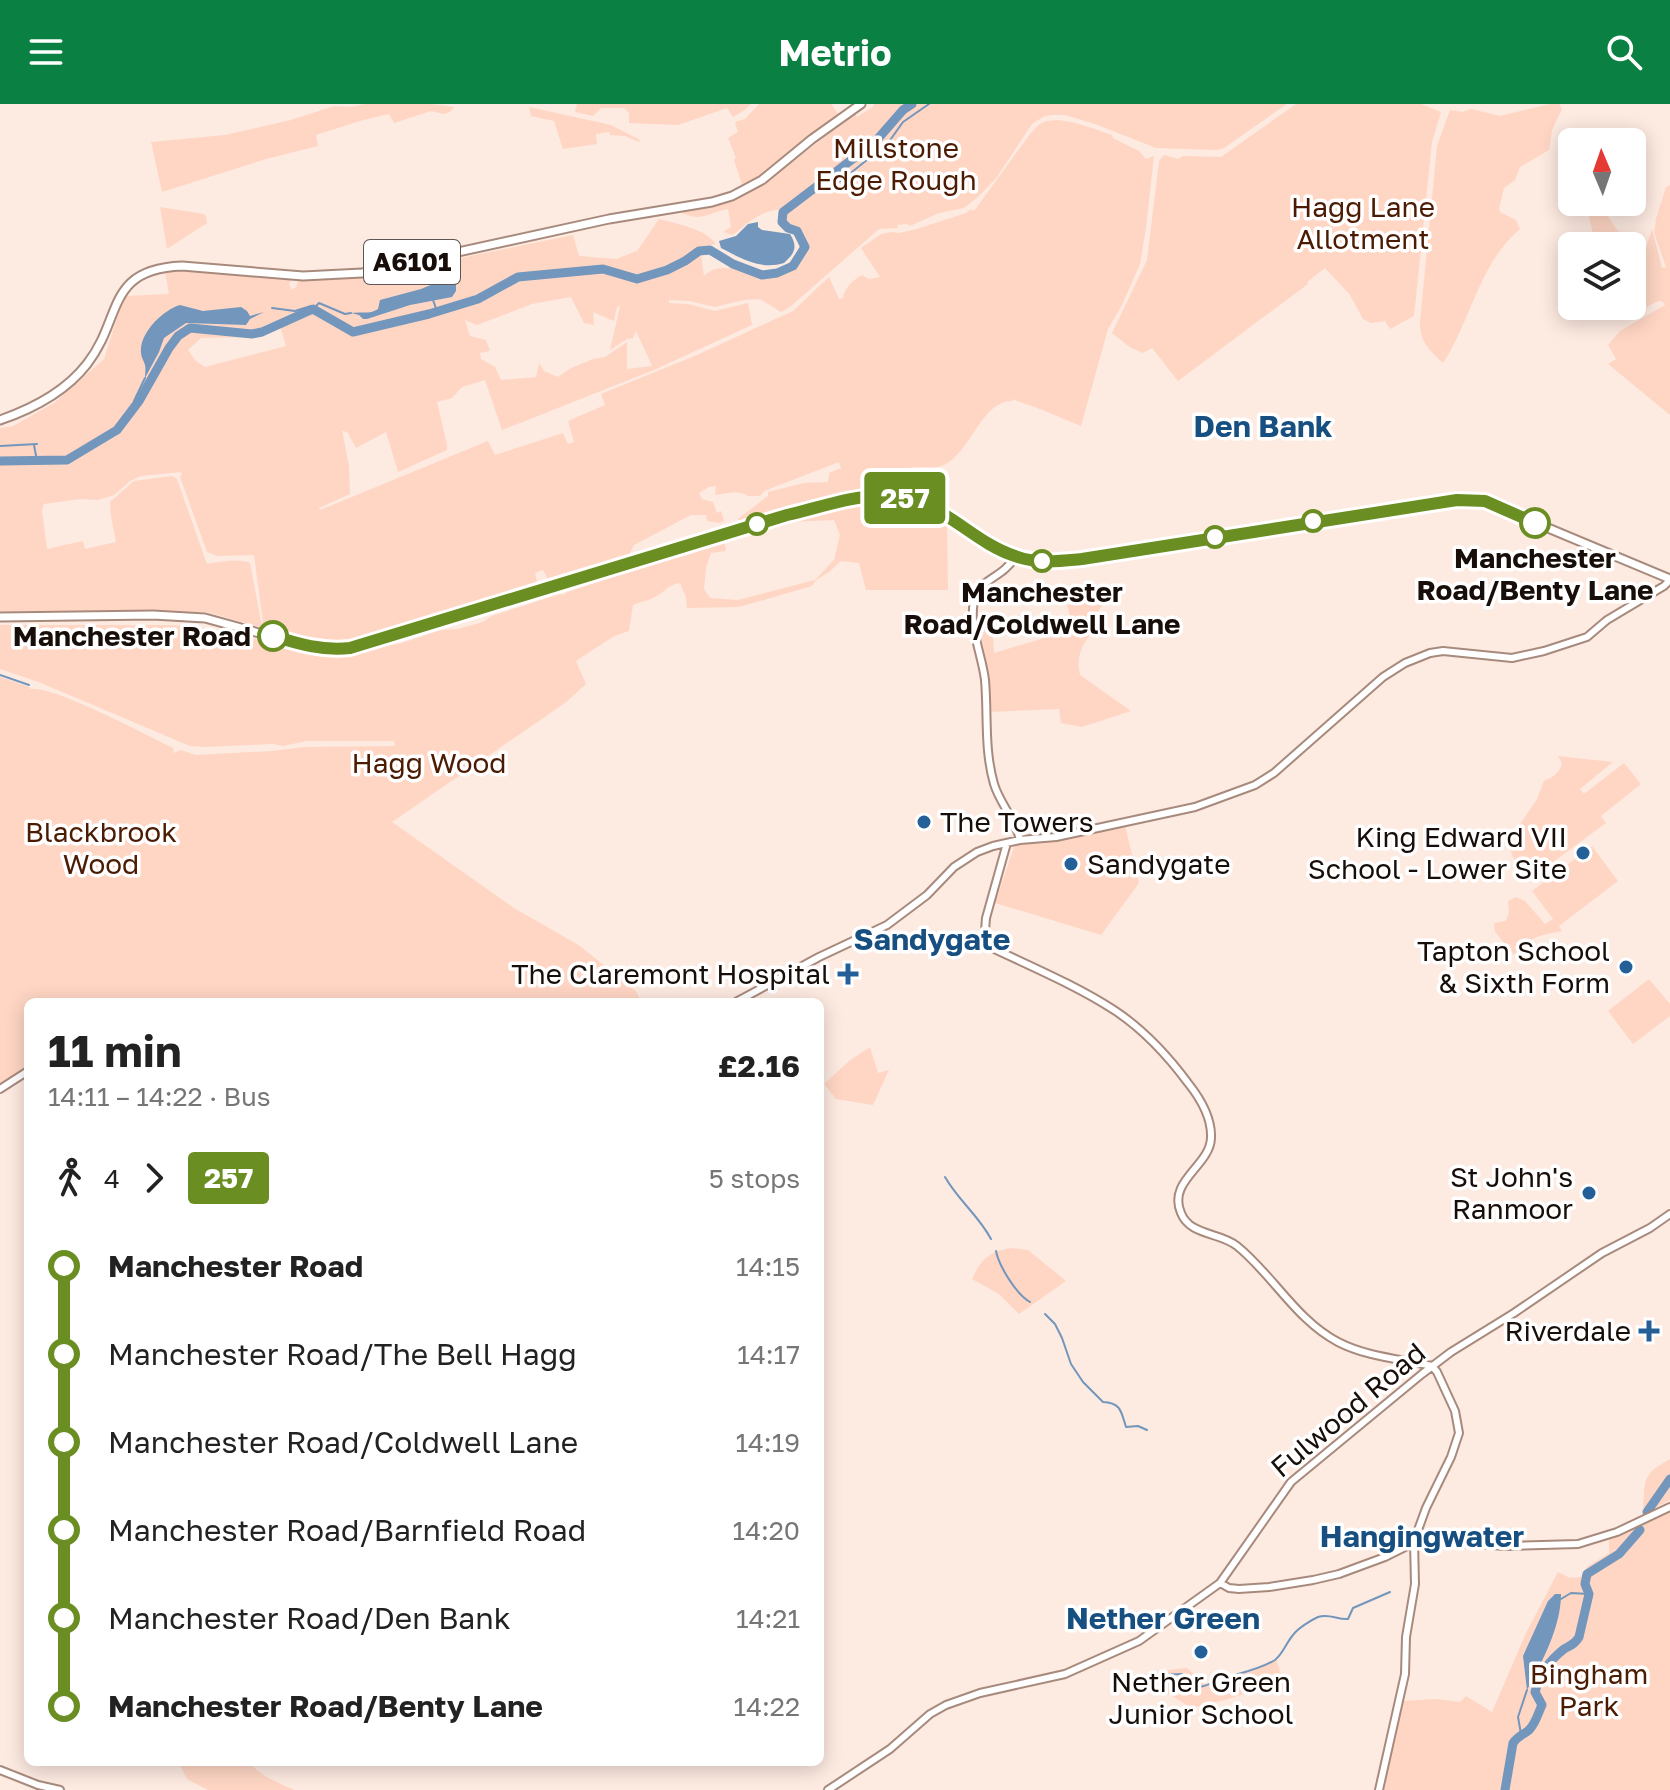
<!DOCTYPE html>
<html lang="en">
<head>
<meta charset="utf-8">
<style>
	:root { --surface:#fff; --page:#f2f2f2; --text:#222; --muted:#767676; --accent:#0b8043 }
	body { margin:0; font-family:"Golos Text",sans-serif; background:var(--page); color:var(--text); height:100vh; display:flex; flex-direction:column; font-size:30px; white-space:nowrap }
	* { box-sizing:border-box; margin:0 }
	p { font-size:26px; color:var(--muted) }
	.icon { flex:none; width:44px; height:44px; fill:none; stroke:currentColor; stroke-width:2; stroke-linecap:round; stroke-linejoin:round }
	.map { position:relative; flex:1; overflow:hidden }
	.details { position:absolute; left:24px; top:894px; width:800px; height:768px; display:flex; flex-direction:column; background:var(--surface); border-radius:12px; box-shadow:0 4px 20px #0003 }
	.details>* { flex:none }
	.badge { padding:0 16px; border-radius:6px; font-size:28px; line-height:52px }
	.needle { width:52px; rotate:358deg }
	.buttons { position:absolute; left:1558px; top:24px; display:grid; gap:16px }
	.buttons a { display:grid; place-items:center; width:88px; height:88px; border-radius:12px; background:var(--surface); box-shadow:0 4px 20px #0003; font-size:40px }
	.map>.badge { position:absolute; translate:-50% -50%; box-shadow:0 0 0 4px #fff }
	.legs { display:flex; align-items:center; gap:12px; height:88px; padding:0 24px; font-size:26px }
	.legs p { margin-inline-start:auto }
	.head { display:flex; align-items:center; justify-content:space-between; height:136px; padding:0 24px }
	h1 { font-size:44px; font-weight:700; line-height:60px }
	ul { padding:0 24px; list-style:none }
	li { display:flex; align-items:center; gap:28px; height:88px; font-size:30px }
	li i { display:grid; place-items:center; width:12px; height:100%; margin:0 10px; background:currentColor }
	li i::after { content:''; width:20px; height:20px; margin:-10px; border:6px solid; border-radius:50%; background:var(--surface) }
	li p { margin-inline-start:auto }
	li:first-child i { background:linear-gradient(#0000 50%,currentColor 0) }
	li:last-child i { background:linear-gradient(currentColor 50%,#0000 0) }
	header { display:flex; justify-content:space-between; align-items:center; height:104px; padding:0 24px; background:var(--accent); color:#fff; font-size:36px; font-weight:700 }
	.map>svg:first-child { display:block }
</style>
</head>
<body>
<header><svg class="icon" aria-label="menu" viewBox="0 0 24 24"><path d="M4 6h16M4 12h16M4 18h16"/></svg>Metrio<svg class="icon" aria-label="search" viewBox="0 0 24 24"><circle cx="10" cy="10" r="6"/><path d="M15 15l6 6"/></svg></header>
<div class="map">
<svg width="1670" height="1686" viewBox="0 0 1670 1686">
	<rect width="100%" height="100%" fill="#fdeae1"/>
	<!-- green -->
	<path fill="#ffd6c4" fill-rule="evenodd" d="M 365,0 L 431,0 L 454,3 L 450,8 L 443,10 L 431,7 L 394,19 L 389,10 L 363,16 L 316,31 L 318,42 L 266,55 L 162,88 L 151,38 L 225,31 L 291,16 L 334,2 L 350,3 Z
		M 577,0 L 751,0 L 745,6 L 733,13 L 727,4 L 678,21 L 629,19 L 629,9 L 624,4 L 601,4 L 593,12 L 575,8 Z
		M 759,0 L 831,0 L 839,11 L 771,67 L 743,84 L 734,56 L 736,54 L 728,34 L 738,28 L 735,18 L 745,15 Z
		M 873,0 L 1287,0 L 1224,44 L 1218,46 L 1156,44 L 1095,20 L 1065,11 L 1051,11 L 1043,13 L 1032,20 L 997,73 L 978,93 L 964,104 L 939,109 L 910,122 L 907,120 L 897,121 L 898,124 L 879,125 L 790,203 L 781,208 L 760,195 L 744,196 L 715,203 L 689,197 L 669,196 L 669,199 L 688,200 L 715,207 L 748,199 L 752,221 L 654,266 L 502,326 L 485,276 L 462,283 L 452,294 L 437,298 L 447,341 L 447,346 L 398,368 L 386,328 L 356,344 L 348,329 L 342,326 L 349,362 L 350,390 L 319,404 L 320,406 L 488,337 L 495,351 L 563,329 L 568,340 L 574,338 L 568,317 L 605,301 L 601,290 L 697,251 L 793,207 L 829,173 L 839,195 L 843,194 C 845,183 853,176 862,171 L 869,175 L 880,173 L 861,144 L 881,130 L 891,128 L 899,129 L 917,125 L 966,109 L 971,105 L 974,107 L 1030,30 C 1033,27 1036,23 1040,20 C 1058,9 1093,25 1112,31 L 1113,34 L 1139,47 L 1146,55 L 1154,52 L 1146,124 L 1140,160 L 1122,201 L 1108,225 L 1081,322 L 1035,303 L 1012,295 L 1013,297 C 980,296 971,352 941,362 C 935,364 928,363 922,363 C 894,364 892,367 883,393 L 916,400 L 947,415 L 948,486 L 866,486 L 859,459 L 841,457 L 829,468 L 816,476 L 812,482 L 739,503 L 687,504 L 686,493 L 680,479 C 668,480 665,488 655,493 C 648,497 641,497 633,501 L 629,527 L 614,532 L 576,557 L 586,580 L 565,599 L 392,718 L 514,804 L 580,842 L 636,887 L 641,898 L 28,898 L 28,960 L 20,967 L 0,980 L 0,573 L 29,583 L 30,585 C 53,581 146,631 173,644 L 174,649 L 181,646 L 196,651 L 272,647 L 305,643 L 395,642 L 394,637 L 307,637 L 283,642 L 273,640 L 205,643 L 190,642 L 41,579 L 0,565 L 0,521 L 174,521 L 232,528 L 284,544 L 316,551 L 342,550 L 402,539 L 441,526 L 458,525 L 483,518 L 492,512 L 560,490 L 563,491 L 568,488 L 724,434 L 726,447 L 711,449 L 706,464 L 704,485 L 710,494 L 738,496 L 815,476 L 834,456 L 840,431 L 834,416 L 791,418 L 786,406 L 739,419 L 738,415 L 768,392 L 768,388 L 804,379 L 828,378 L 829,369 L 841,364 L 839,358 L 764,387 L 760,392 L 747,392 L 745,390 L 735,388 L 715,391 L 716,382 L 709,383 L 699,389 L 702,395 L 713,398 L 717,409 L 721,407 L 724,417 L 720,419 L 707,417 L 706,411 L 691,411 L 634,441 L 628,453 L 566,473 L 565,469 L 562,470 L 563,474 L 549,477 L 543,466 L 535,469 L 538,481 L 361,536 L 334,540 L 312,538 L 207,508 L 0,508 L 0,324 L 13,322 L 54,299 L 104,255 L 124,192 L 169,190 L 165,167 L 181,165 L 288,174 L 292,176 L 289,180 L 292,186 L 296,183 L 299,175 L 363,174 L 573,131 L 579,152 L 616,155 L 637,147 L 659,115 C 677,120 704,124 716,140 L 700,143 L 704,172 C 710,166 720,162 729,165 L 728,154 C 739,158 753,165 764,166 C 788,169 816,140 786,126 L 785,106 C 765,103 747,119 733,131 L 723,128 L 731,123 L 728,105 C 709,108 700,120 679,107 L 703,104 L 733,96 L 755,86 L 855,10 L 857,13 L 874,2 ZM 571,193 L 584,219 L 594,221 L 593,208 L 614,217 L 617,203 L 620,202 L 610,246 L 627,235 L 633,234 L 636,227 L 652,262 L 627,265 L 627,238 L 605,253 L 593,255 L 571,264 L 558,273 L 544,267 L 539,259 L 536,273 L 501,276 L 495,263 L 481,255 L 480,249 L 490,247 L 486,236 L 470,232 L 465,216 L 477,221 L 532,200 ZM 280,222 L 286,242 L 205,263 L 196,257 L 188,246 L 201,234 L 256,233 ZM 181,368 L 182,370 L 180,373 L 207,448 L 217,452 L 254,451 L 263,518 L 261,518 L 250,459 C 237,454 221,458 207,460 L 177,375 L 172,372 L 134,377 L 110,398 L 111,412 L 116,438 L 85,445 L 83,437 L 47,445 L 42,407 L 44,400 L 81,395 L 98,396 L 114,391 L 130,377 L 141,372 Z
		M 1296,0 L 1421,0 L 1441,8 L 1432,38 L 1414,212 L 1390,225 L 1385,217 L 1371,219 L 1363,215 L 1350,191 L 1325,164 L 1307,178 L 1308,180 L 1178,277 L 1152,244 L 1143,249 L 1131,244 L 1112,229 L 1147,156 L 1159,57 L 1164,51 L 1178,55 L 1183,52 L 1221,53 Z
		M 1550,0 L 1559,0 L 1562,5 L 1552,26 L 1549,46 L 1520,63 L 1515,76 L 1504,84 L 1499,105 L 1500,108 L 1516,116 L 1520,125 C 1479,159 1471,217 1443,259 C 1430,247 1419,237 1420,218 L 1437,42 L 1450,6 L 1462,8 L 1471,5 L 1500,12 Z
		M 529,3 L 611,21 L 640,36 L 639,38 L 625,32 L 610,31 L 609,28 L 596,30 L 597,40 L 563,45 L 554,17 L 531,12 Z
		M 1670,81 L 1670,311 L 1608,260 L 1616,255 L 1608,241 L 1620,227 L 1665,201 L 1662,197 C 1654,197 1652,201 1645,204 C 1637,207 1630,210 1622,214 L 1617,212 L 1621,202 L 1632,202 L 1632,185 L 1652,125 L 1662,164 L 1666,163 L 1654,128 L 1656,118 L 1655,118 L 1666,83 Z
		M 1602,102 C 1609,117 1620,127 1627,142 L 1596,142 L 1589,113 Z
		M 160,103 L 204,110 L 206,113 L 207,119 L 167,145 Z
		M 1101,495 L 1102,502 L 1094,513 L 1100,518 C 1086,537 1075,546 1080,571 L 1131,607 L 1082,623 L 1061,619 L 1059,605 L 990,608 L 988,567 L 979,522 L 981,520 L 992,518 L 994,549 L 1054,531 L 1073,524 L 1067,501 Z
		M 1558,652 L 1613,658 L 1580,685 L 1584,690 L 1624,659 L 1641,680 L 1601,712 L 1606,719 L 1534,772 L 1523,759 L 1514,756 L 1510,745 L 1515,740 L 1515,728 L 1537,695 L 1544,677 C 1553,673 1559,670 1562,659 Z
		M 1125,722 L 1139,779 L 1101,831 L 995,799 L 1015,740 L 1071,733 Z
		M 1592,742 L 1618,777 L 1559,822 L 1562,827 C 1537,832 1531,831 1517,854 L 1495,828 L 1494,819 L 1506,817 L 1509,808 L 1508,797 L 1516,793 L 1525,797 L 1545,820 L 1553,815 L 1532,787 Z
		M 1649,875 L 1670,900 L 1670,912 L 1633,940 L 1608,907 Z
		M 870,943 L 878,969 L 889,966 L 873,1001 L 836,995 L 824,980 L 849,957 Z
		M 1012,1144 L 1028,1146 L 1066,1177 L 1019,1210 L 999,1190 L 972,1175 C 981,1155 990,1147 1012,1144 Z
		M 1670,1355 L 1670,1396 L 1644,1410 C 1643,1403 1643,1397 1644,1390 C 1645,1368 1652,1366 1670,1355 Z
		M 1670,1404 L 1670,1686 L 1384,1686 L 1403,1597 L 1437,1595 L 1460,1598 L 1466,1592 L 1492,1608 L 1526,1529 L 1558,1468 L 1570,1474 L 1581,1473 L 1587,1463 L 1609,1449 L 1609,1434 Z
		M 1276,1555 L 1286,1586 L 1253,1587 L 1225,1596 L 1191,1604 L 1171,1591 L 1141,1588 L 1139,1572 L 1160,1567 L 1187,1564 L 1208,1582 L 1220,1575 L 1240,1571 Z
		M 178,1658 L 249,1658 C 260,1672 278,1679 295,1686 L 208,1686 L 187,1675 Z"/>
	<!-- water -->
	<path fill="#7296bc" d="M 758,118 L 758,123 L 762,126 L 790,130 C 798,143 795,149 784,159 C 761,166 742,155 721,144 L 719,137 L 736,132 L 748,120 Z
		M 457,170 L 461,175 L 456,177 L 456,187 L 452,193 L 410,201 L 367,215 L 363,215 L 359,211 L 351,209 C 361,207 369,211 378,205 L 380,196 L 421,185 Z
		M 180,201 L 203,207 L 241,203 L 247,207 L 250,212 L 264,208 L 250,215 L 246,221 L 186,219 L 164,234 L 159,248 L 145,274 C 145,270 146,265 145,261 C 144,257 141,253 141,249 C 139,229 163,206 180,201 Z
		M 1555,1490 L 1561,1490 C 1561,1523 1542,1558 1527,1586 L 1523,1552 L 1548,1497 Z"/>
	<g fill="none" stroke-linecap="round" stroke-linejoin="round">
		<!-- stream -->
		<path stroke="#7296bc" stroke-width="2" d="M 821,80 L 829,83 L 842,76 L 888,39 L 903,18 L 929,0
			M 433,196 L 437,207
			M 272,204 L 295,207 L 311,202 L 313,205 L 319,199 L 345,210 L 351,209
			M 136,301 L 134,297 L 145,274
			M 34,341 L 37,357
			M 0,342 L 37,340
			M 0,571 L 29,581
			M 945,1073 C 958,1096 979,1112 991,1135
			M 996,1147 C 999,1162 1016,1190 1030,1198
			M 1045,1210 L 1055,1220 L 1062,1234 L 1071,1260 L 1083,1278 L 1103,1298 C 1121,1299 1121,1307 1126,1323 L 1138,1322 L 1147,1326
			M 1561,1495 L 1571,1489 L 1589,1490
			M 1146,1574 L 1159,1571 L 1182,1570 L 1199,1583 C 1208,1582 1214,1577 1222,1575 C 1239,1569 1259,1566 1275,1556 C 1283,1550 1286,1539 1293,1531 C 1297,1525 1311,1516 1318,1513 C 1329,1509 1338,1516 1348,1515 L 1353,1504 L 1390,1488
			M 1521,1630 L 1518,1613 L 1527,1586"/>
		<!-- river -->
		<path stroke="#7296bc" stroke-width="9" d="M 0,357 L 67,356 L 117,326 L 139,297 L 169,244 L 178,232 L 190,224 L 252,230 L 262,228 L 313,205 L 353,228 L 429,210 L 478,195 L 518,173 L 603,165 L 637,175 L 667,166 L 685,157 L 699,147 L 710,146 L 733,160 L 762,171 L 777,169 L 793,162 L 805,143 L 797,127 L 788,124 L 782,118 L 783,108 L 875,38 L 903,6 L 912,0
			M 1647,1408 L 1670,1375
			M 1505,1686 L 1513,1639 C 1518,1632 1523,1631 1529,1626 C 1536,1619 1538,1609 1542,1601 L 1535,1588 C 1540,1569 1549,1557 1564,1545 C 1571,1541 1575,1540 1579,1533 L 1589,1490 L 1585,1480 L 1587,1470 L 1619,1450 L 1640,1426"/>
		<!-- secondary casing -->
		<g stroke="#a88a7d" stroke-width="10">
			<path id="secondary" d="M 1015,453 C 1005,471 982,476 976,490 C 966,518 982,549 985,576 C 988,611 984,645 994,680 C 1000,700 1016,716 1020,736
				M 1007,739 L 986,814 L 984,840 C 1027,861 1074,880 1114,906 C 1143,925 1168,952 1188,979 C 1200,994 1212,1013 1211,1034 C 1210,1062 1167,1077 1181,1109 C 1190,1132 1220,1128 1237,1142 C 1273,1171 1296,1216 1338,1238 C 1367,1253 1401,1255 1432,1262 L 1437,1268 L 1455,1307 L 1459,1329 L 1451,1353 L 1426,1404 L 1414,1437 L 1415,1480 L 1406,1533 L 1405,1570 L 1379,1686
				M 736,898 L 819,853 L 887,821 L 927,791 L 954,763 L 977,748 L 993,742 L 1020,736 L 1056,733 L 1195,703 L 1255,681 L 1274,669 L 1383,573 L 1405,559 L 1430,549 L 1443,547 L 1512,554 L 1544,547 L 1587,533 L 1607,516 L 1664,482 L 1670,476
				M 0,985 L 28,967
				M 1220,1479 L 1229,1484 L 1239,1485 L 1269,1483 L 1313,1476 L 1339,1470 L 1385,1453 L 1419,1436 L 1506,1442 L 1578,1440 L 1617,1428 L 1670,1403
				M 0,1666 L 38,1681 L 60,1686
				M 828,1686 L 890,1645 L 930,1610 L 946,1601 L 980,1589 L 1065,1570 L 1139,1537 L 1220,1479 L 1291,1378 L 1422,1270 L 1451,1248 L 1514,1209 L 1602,1149 L 1650,1124 L 1670,1110"/>
		</g>
		<!-- primary casing -->
		<g stroke="#a88a7d" stroke-width="11">
			<path id="primary" d="M 0,316 C 32,305 66,287 87,260 C 123,214 105,165 182,162 L 303,172 L 362,169 L 609,115 L 712,98 L 732,92 L 762,76 L 812,35 L 861,0
				M 0,513 L 153,511 L 205,514 L 313,544 L 325,545 L 350,544 L 787,411 C 828,401 873,384 915,396 C 931,401 945,411 959,420 C 996,446 1016,457 1062,457 L 1457,396 L 1481,396 L 1670,475"/>
		</g>
		<!-- secondary -->
		<use href="#secondary" stroke="#fff" stroke-width="6"/>
		<!-- primary -->
		<use href="#primary" stroke="#fff" stroke-width="7"/>
	</g>
	<g fill="none" stroke-linecap="round" stroke-linejoin="round">
		<!-- line-1 casing -->
		<g stroke="#fff" stroke-width="18">
			<path id="line-1" d="M 273,532 C 299,540 322,547 350,544 L 787,411 C 823,403 863,387 901,393 C 945,400 974,439 1015,452 C 1036,460 1060,457 1082,455 L 1457,396 L 1485,397 L 1535,419"/>
		</g>
		<!-- line-1 -->
		<use href="#line-1" stroke="#6b8e23" stroke-width="12"/>
	</g>
	<!-- markers -->
	<g fill="#fff" stroke="#6b8e23" stroke-width="4">
		<circle cx="1313" cy="417" r="10"/>
		<circle cx="1535" cy="419" r="14"/>
		<circle cx="757" cy="420" r="10"/>
		<circle cx="1215" cy="433" r="10"/>
		<circle cx="1042" cy="457" r="10"/>
		<circle cx="273" cy="532" r="14"/>
	</g>
	<g fill="#246097" stroke="#fff" stroke-width="3">
		<circle cx="924" cy="718" r="8"/>
		<circle cx="1583" cy="749" r="8"/>
		<circle cx="1071" cy="760" r="8"/>
		<circle cx="1626" cy="863" r="8"/>
		<path d="M844 858h8v8h8v8h-8v8h-8v-8h-8v-8h8z"/>
		<circle cx="1589" cy="1089" r="8"/>
		<path d="M1645 1215h8v8h8v8h-8v8h-8v-8h-8v-8h8z"/>
		<circle cx="1201" cy="1548" r="8"/>
	</g>
	<g text-anchor="middle" stroke-width="7" stroke-linejoin="round" paint-order="stroke">
		<!-- shield labels -->
		<rect fill="#fff" stroke="#5d5653" stroke-width="2" x="364" y="136" width="96" height="44" rx="6"/>
		<g font-size="26" font-weight="bold" fill="#180e09">
			<text x="412" y="167">A6101</text>
		</g>
		<!-- park labels -->
		<g font-size="28" fill="#4b1c03" stroke="#fff">
			<text x="896" y="54">Millstone<tspan x="896" dy="32">Edge Rough</tspan></text>
			<text x="1363" y="113">Hagg Lane<tspan x="1363" dy="32">Allotment</tspan></text>
			<text x="429" y="669">Hagg Wood</text>
			<text x="101" y="738">Blackbrook<tspan x="101" dy="32">Wood</tspan></text>
			<text x="1589" y="1580">Bingham<tspan x="1589" dy="32">Park</tspan></text>
		</g>
		<!-- stop labels -->
		<g font-size="28" font-weight="bold" fill="#180e09" stroke="#fff">
			<text x="1535" y="464">Manchester<tspan x="1535" dy="32">Road/Benty Lane</tspan></text>
			<text x="1042" y="498">Manchester<tspan x="1042" dy="32">Road/Coldwell Lane</tspan></text>
			<text x="251" y="542" text-anchor="end">Manchester Road</text>
		</g>
		<!-- poi labels -->
		<g font-size="28" fill="#180e09" stroke="#fff" text-anchor="end">
			<text x="940" y="728" text-anchor="start">The Towers</text>
			<text x="1567" y="743">King Edward VII<tspan x="1567" dy="32">School - Lower Site</tspan></text>
			<text x="1087" y="770" text-anchor="start">Sandygate</text>
			<text x="1610" y="857">Tapton School<tspan x="1610" dy="32">&amp; Sixth Form</tspan></text>
			<text x="830" y="880">The Claremont Hospital</text>
			<text x="1573" y="1083">St John's<tspan x="1573" dy="32">Ranmoor</tspan></text>
			<text x="1631" y="1237">Riverdale</text>
			<text x="1201" y="1588" text-anchor="middle">Nether Green<tspan x="1201" dy="32">Junior School</tspan></text>
		</g>
		<!-- street labels -->
		<g font-size="28" fill="#180e09" stroke="#fff">
			<text transform="translate(1348 1306) rotate(-40)" y="10">Fulwood Road</text>
		</g>
		<!-- neighbourhood labels -->
		<g font-size="30" font-weight="bold" fill="#184f81" stroke="#fff">
			<text x="1263" y="333">Den Bank</text>
			<text x="932" y="846">Sandygate</text>
			<text x="1422" y="1443">Hangingwater</text>
			<text x="1163" y="1525">Nether Green</text>
		</g>
	</g>
</svg>
<div class="buttons">
<a><svg class="needle" viewBox="-14 -14 28 28"><path d="M0-13l5 13h-10z" fill="#e53935"/><path d="M0 13l5-13h-10z" fill="#767676"/></svg></a>
<a><svg class="icon" aria-label="layers" viewBox="0 0 24 24"><path d="M12 4l9 5-9 5-9-5zM3 14l9 5 9-5"/></svg></a>
</div>
<b class="badge" style="left:905px;top:394px;background:#6b8e23;color:#fff">257</b>
<section class="details">
<div class="head"><div><h1>11 min</h1><p>14:11 – 14:22 · Bus</p></div><b>£2.16</b></div>
<div class="legs"><svg class="icon" aria-label="walk" viewBox="0 0 24 24"><circle cx="13" cy="4" r="2"/><path d="M13 8l-2 6 4 7M11 14l-3 7M7 12l3-4h3l4 4"/></svg>4<svg class="icon" aria-label="forward" viewBox="0 0 24 24"><path d="M9 5l7 7-7 7"/></svg><b class="badge" style="background:#6b8e23;color:#fff">257</b><p>5 stops</p></div>
<ul>
<li><i style="color:#6b8e23"></i><b>Manchester Road</b><p>14:15</p></li>
<li><i style="color:#6b8e23"></i><span>Manchester Road/The Bell Hagg</span><p>14:17</p></li>
<li><i style="color:#6b8e23"></i><span>Manchester Road/Coldwell Lane</span><p>14:19</p></li>
<li><i style="color:#6b8e23"></i><span>Manchester Road/Barnfield Road</span><p>14:20</p></li>
<li><i style="color:#6b8e23"></i><span>Manchester Road/Den Bank</span><p>14:21</p></li>
<li><i style="color:#6b8e23"></i><b>Manchester Road/Benty Lane</b><p>14:22</p></li>
</ul>
</section>
</div>
</body>
</html>
